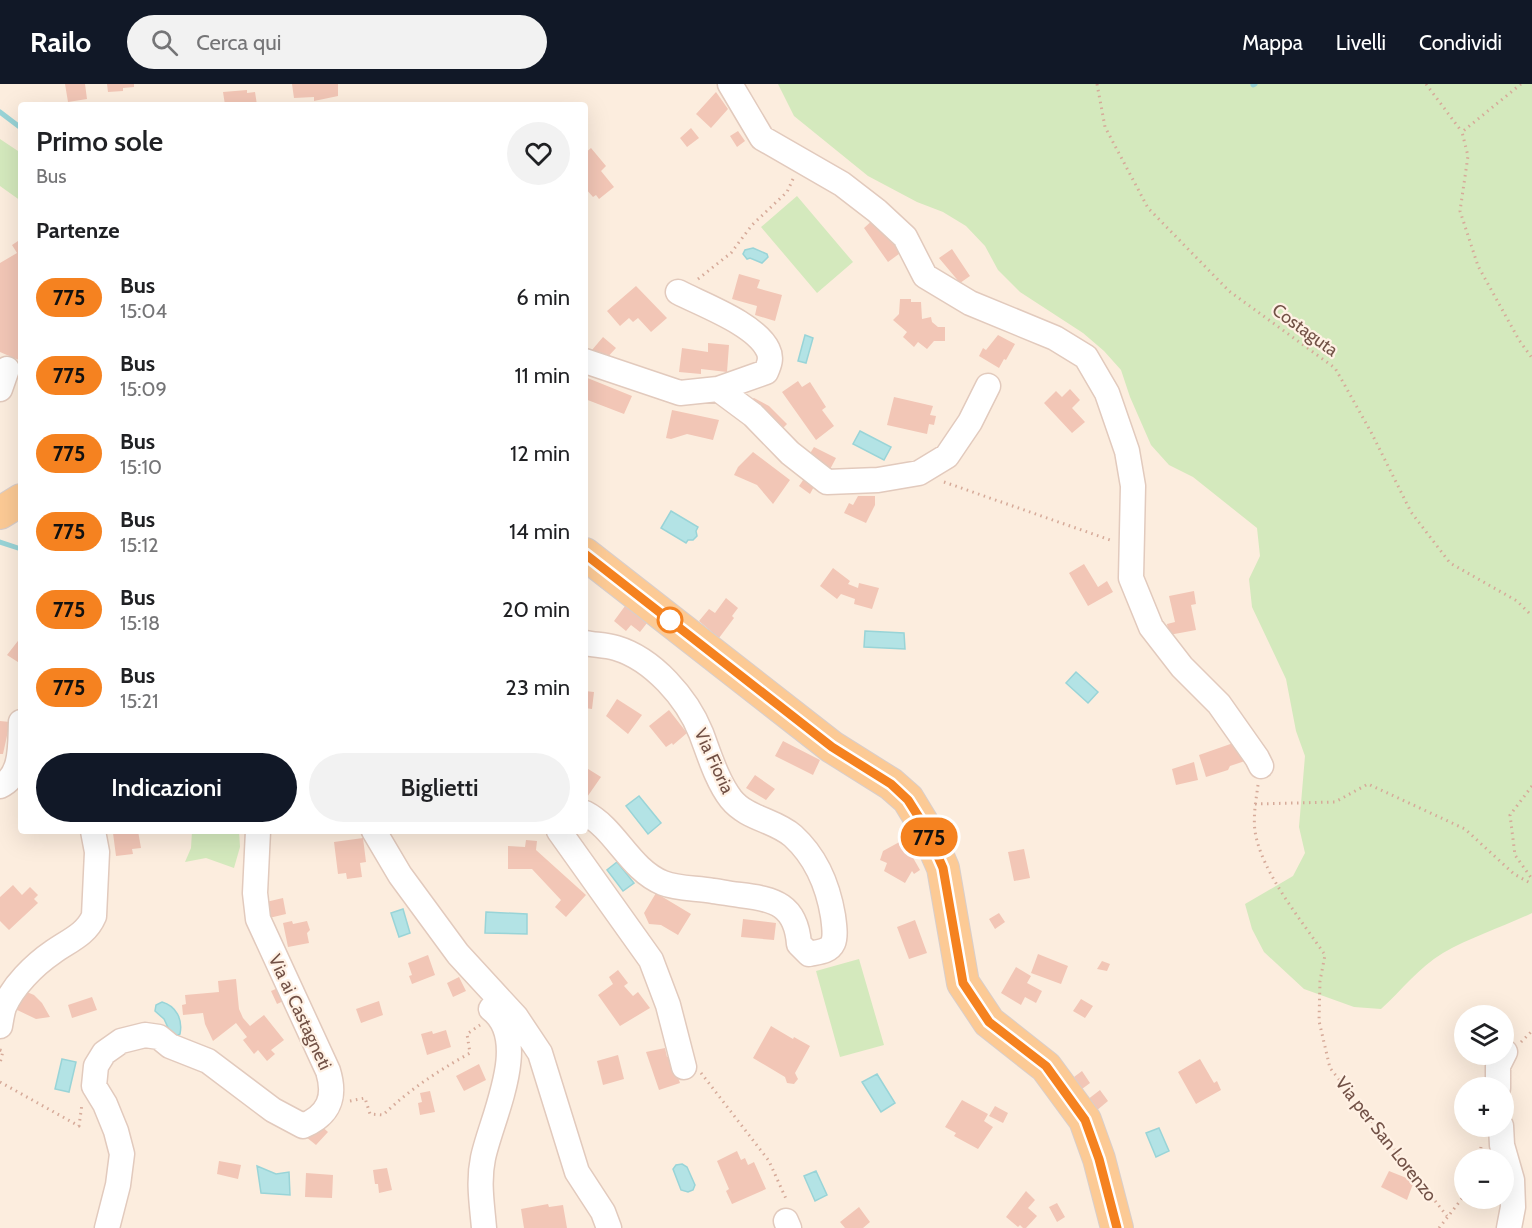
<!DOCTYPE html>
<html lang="it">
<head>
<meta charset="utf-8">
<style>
	:root { --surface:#fff; --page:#f2f2f2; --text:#202124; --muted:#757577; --accent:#111827 }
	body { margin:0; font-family:Cabin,sans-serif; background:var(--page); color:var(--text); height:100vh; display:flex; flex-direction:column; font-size:22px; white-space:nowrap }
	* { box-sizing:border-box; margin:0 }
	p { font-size:20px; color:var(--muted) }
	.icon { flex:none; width:33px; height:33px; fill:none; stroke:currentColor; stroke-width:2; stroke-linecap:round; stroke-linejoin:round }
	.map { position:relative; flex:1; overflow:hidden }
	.panel { position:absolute; left:18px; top:18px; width:570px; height:732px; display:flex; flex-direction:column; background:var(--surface); border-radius:6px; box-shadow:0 6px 24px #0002 }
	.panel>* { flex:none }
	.badge { padding:0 12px; border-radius:20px; font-size:21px; line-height:39px }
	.fabs { position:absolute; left:1454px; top:921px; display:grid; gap:12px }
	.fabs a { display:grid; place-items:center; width:60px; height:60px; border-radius:50%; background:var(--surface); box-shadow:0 6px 24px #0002; font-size:30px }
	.map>.badge { position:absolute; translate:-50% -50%; box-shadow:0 0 0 3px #fff }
	h2 { padding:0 18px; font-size:22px; line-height:54px }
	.round { display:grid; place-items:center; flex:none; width:63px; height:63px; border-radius:32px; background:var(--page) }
	.headline { display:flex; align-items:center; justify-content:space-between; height:102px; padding:0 18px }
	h1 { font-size:28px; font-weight:600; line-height:45px }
	.action { display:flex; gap:12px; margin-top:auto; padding:12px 18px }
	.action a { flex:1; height:69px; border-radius:36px; background:var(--accent); color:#fff; font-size:24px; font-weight:600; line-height:69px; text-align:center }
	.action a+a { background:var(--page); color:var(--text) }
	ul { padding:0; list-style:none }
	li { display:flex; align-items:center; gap:18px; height:78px; padding:0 18px }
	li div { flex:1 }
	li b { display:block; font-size:22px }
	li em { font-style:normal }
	li .badge { min-width:66px; font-weight:700; text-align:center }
	header { display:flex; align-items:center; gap:36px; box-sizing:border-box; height:84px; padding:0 30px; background:var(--accent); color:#fff }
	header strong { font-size:28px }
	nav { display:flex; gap:33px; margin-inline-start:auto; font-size:21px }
	.search { width:420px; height:54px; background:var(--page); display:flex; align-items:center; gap:15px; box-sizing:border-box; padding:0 21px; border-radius:33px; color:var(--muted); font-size:22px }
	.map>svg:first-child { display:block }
</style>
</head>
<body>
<header>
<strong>Railo</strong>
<div class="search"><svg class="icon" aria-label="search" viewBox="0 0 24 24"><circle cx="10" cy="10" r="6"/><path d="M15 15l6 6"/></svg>Cerca qui</div>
<nav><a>Mappa</a><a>Livelli</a><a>Condividi</a></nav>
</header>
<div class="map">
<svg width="1532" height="1144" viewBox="0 0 1532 1144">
	<rect width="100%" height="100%" fill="#fcedde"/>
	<!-- green -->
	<path fill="#d4e9bd" d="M 778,0 L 1532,0 L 1532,829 C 1503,843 1471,853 1443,869 C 1419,883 1401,907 1381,925 L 1354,923 L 1304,905 L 1264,868 L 1252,845 L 1245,820 L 1293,792 L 1305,769 L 1299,743 L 1305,672 L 1296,647 L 1286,595 L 1252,523 L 1249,495 L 1260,472 L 1257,444 L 1193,393 L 1169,381 L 1151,361 L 1130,313 L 1121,286 L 1104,267 L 1083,249 L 1020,208 L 998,186 L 985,162 L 966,142 L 943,128 L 917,118 L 868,92 L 794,32 Z
		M 0,55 L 21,69 L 21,117 L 0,102 Z
		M 797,112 L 853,178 L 817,209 L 761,143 Z
		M 192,747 L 239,747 L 240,763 L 234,784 L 206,774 L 185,778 L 191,764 Z
		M 859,875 L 884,961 L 840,973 L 816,887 Z"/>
	<!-- water -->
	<path fill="#b3e3e5" stroke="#99d4d7" stroke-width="1.5" d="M 753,164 L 767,170 L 768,173 L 762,179 L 750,174 L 747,175 L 743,170 L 745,166 Z
		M 805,251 L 813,254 L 806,279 L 798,277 Z
		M 860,347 L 891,363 L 884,376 L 853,360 Z
		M 671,427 L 698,443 L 696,447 L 697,452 L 693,456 L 688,456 L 686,459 L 661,444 Z
		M 865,547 L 904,549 L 905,565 L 864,563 Z
		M 1076,588 L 1098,608 L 1088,619 L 1066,599 Z
		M 639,712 L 661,739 L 648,750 L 626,722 Z
		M 617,778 L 634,799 L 623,807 L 607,786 Z
		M 403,825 L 410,849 L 399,853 L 391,829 Z
		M 486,828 L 527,830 L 527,850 L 485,849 Z
		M 162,918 C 176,922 183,935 180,950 L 175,953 L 171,950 L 164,935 L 155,927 L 156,921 Z
		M 62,975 L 76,978 L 69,1008 L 55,1005 Z
		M 877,990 L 895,1019 L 881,1028 L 862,998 Z
		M 1159,1044 L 1169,1067 L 1156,1073 L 1146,1049 Z
		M 682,1080 L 687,1083 L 695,1101 L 693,1106 L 688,1108 L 681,1106 L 673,1085 L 676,1081 Z
		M 257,1082 L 276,1090 L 289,1088 L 290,1111 L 261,1109 Z
		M 816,1087 L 827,1111 L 815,1117 L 804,1092 Z"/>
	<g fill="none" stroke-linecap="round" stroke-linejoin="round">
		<!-- stream -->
		<path stroke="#99d4d7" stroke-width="5" d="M 1253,1 L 1255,0
			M 0,28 L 21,44
			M 0,458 L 21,465"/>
	</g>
	<!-- building -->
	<path fill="#f2c6b6" d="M 65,0 L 85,0 L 87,15 L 68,18 Z
		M 107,0 L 134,0 L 134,3 L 123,4 L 123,7 L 108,8 Z
		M 292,0 L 338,0 L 338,12 L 314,17 L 314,13 L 294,14 Z
		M 247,6 L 247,9 L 255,8 L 257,21 L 225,21 L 223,8 Z
		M 716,8 L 728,25 L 711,44 L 696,30 Z
		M 691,44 L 699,54 L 687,63 L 680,54 Z
		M 738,47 L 745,57 L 737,63 L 730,52 Z
		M 591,64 L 606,82 L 601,87 L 614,103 L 599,115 L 596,111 L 593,113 L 585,104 L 585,94 L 588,91 L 585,87 L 585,69 Z
		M 875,134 L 893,160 L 896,158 L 903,167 L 888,178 L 864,144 Z
		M 21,155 L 21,277 L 0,268 L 0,179 L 17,169 L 12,161 Z
		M 952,165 L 970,192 L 960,199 L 939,174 Z
		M 739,190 L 760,196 L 757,204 L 782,211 L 775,237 L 755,231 L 757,222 L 732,215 Z
		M 636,202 L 667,234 L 651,248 L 638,234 L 633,238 L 629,234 L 620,242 L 607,227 Z
		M 900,215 L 911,215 L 911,218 L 921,218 L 922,235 L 931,233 L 932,238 L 938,243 L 945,243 L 945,257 L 934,257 L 927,265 L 918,258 L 914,263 L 903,253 L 907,248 L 893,236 L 899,230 Z
		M 998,251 L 1015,260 L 1006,276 L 1004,275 L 999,284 L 979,272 L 983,264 L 986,266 Z
		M 603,253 L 616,264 L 604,277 L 592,266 Z
		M 708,259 L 729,261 L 727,288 L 701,285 L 701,290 L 679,288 L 682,264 L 708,268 Z
		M 585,293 L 632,312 L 624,330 L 585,315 Z
		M 798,297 L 802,303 L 810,298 L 826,323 L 822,326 L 834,342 L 816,356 L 782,308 Z
		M 1070,305 L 1080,316 L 1072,324 L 1085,338 L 1072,349 L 1044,319 L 1056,307 L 1062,313 Z
		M 894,313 L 933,322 L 930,331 L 936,332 L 934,341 L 929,340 L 927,350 L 887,341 Z
		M 754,314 L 769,322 L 787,340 L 778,349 L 746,318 Z
		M 672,326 L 719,336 L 713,356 L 687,350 L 671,355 L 666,354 Z
		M 814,363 L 836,374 L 827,391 L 804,379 Z
		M 753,368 L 790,396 L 773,420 L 757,401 L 734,391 L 738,383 Z
		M 808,389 L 817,397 L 810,410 L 799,402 Z
		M 858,412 L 875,412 L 875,421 L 866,439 L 844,429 L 849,419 L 853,421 Z
		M 1084,480 L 1098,503 L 1107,497 L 1113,508 L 1088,522 L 1069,489 Z
		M 833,484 L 850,497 L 848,500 L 858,504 L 859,499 L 879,504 L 872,525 L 854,520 L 855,515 L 841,510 L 837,515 L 820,502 Z
		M 1194,507 L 1196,520 L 1191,521 L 1196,546 L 1169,551 L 1167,540 L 1175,538 L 1169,512 Z
		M 726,514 L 738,524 L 732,532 L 734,534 L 719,554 L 699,537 L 709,525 L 715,529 Z
		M 625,522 L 647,539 L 640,548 L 631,541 L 626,547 L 614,537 Z
		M 21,553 L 21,580 L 7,571 Z
		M 585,607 L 594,608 L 592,625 L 585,624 Z
		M 617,615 L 642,631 L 628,650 L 606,632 Z
		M 669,626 L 687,649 L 673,661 L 672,659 L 666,663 L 649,642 Z
		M 0,637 L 10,638 L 3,670 L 0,670 Z
		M 783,657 L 820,676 L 813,691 L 775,672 Z
		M 1239,657 L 1245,677 L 1230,682 L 1228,686 L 1206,693 L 1199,671 Z
		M 1194,678 L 1198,696 L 1176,701 L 1172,685 Z
		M 585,683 L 601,693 L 585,716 Z
		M 755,691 L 775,705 L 766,716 L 746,704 Z
		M 128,747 L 138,747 L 141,764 L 132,765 L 133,770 L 116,772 L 113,749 Z
		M 363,754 L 366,778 L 360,779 L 362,793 L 347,795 L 346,789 L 338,790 L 334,758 Z
		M 526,756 L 537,757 L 536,766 L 586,811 L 566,833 L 555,823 L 561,816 L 532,785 L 508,785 L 508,762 L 525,763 Z
		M 903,756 L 920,786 L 914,790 L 912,787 L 905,799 L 884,787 L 887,779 L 880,776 L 883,767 Z
		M 1024,765 L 1030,794 L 1014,797 L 1008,768 Z
		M 13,801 L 22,811 L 30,803 L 38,811 L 34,815 L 38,819 L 9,846 L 0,837 L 0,813 Z
		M 656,809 L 691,830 L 678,851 L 661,841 L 649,840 L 644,829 Z
		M 283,814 L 286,830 L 269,834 L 266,818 Z
		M 999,829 L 1005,838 L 995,845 L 989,835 Z
		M 743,835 L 776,839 L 774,856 L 741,853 Z
		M 915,836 L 927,869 L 909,875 L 897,843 Z
		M 292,837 L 293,840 L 307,837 L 310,846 L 307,849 L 309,859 L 288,863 L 283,839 Z
		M 1038,870 L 1068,882 L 1061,900 L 1031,889 Z
		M 428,871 L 435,891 L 412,900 L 409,892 L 412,891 L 408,879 Z
		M 1102,877 L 1110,880 L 1107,887 L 1097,885 Z
		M 1016,883 L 1031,892 L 1027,899 L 1042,907 L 1036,919 L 1025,913 L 1021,921 L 1001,909 Z
		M 618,886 L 628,899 L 624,902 L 633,912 L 638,908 L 650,924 L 620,942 L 598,911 L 613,900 L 609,893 Z
		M 459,893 L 466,907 L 453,913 L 447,899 Z
		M 236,895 L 239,925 L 243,934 L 250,942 L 264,931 L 284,956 L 271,966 L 275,970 L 267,977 L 258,966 L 254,970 L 243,956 L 247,953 L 236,939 L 213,957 L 205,940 L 203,929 L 183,931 L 182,921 L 186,920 L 185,911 L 219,908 L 218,897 Z
		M 285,901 L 290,914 L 277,920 L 271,907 Z
		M 22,906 L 34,911 L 42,919 L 50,933 L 36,935 L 13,924 Z
		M 92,913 L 97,926 L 72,934 L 68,921 Z
		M 1081,915 L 1093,922 L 1085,934 L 1073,927 Z
		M 379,917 L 383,931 L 361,939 L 356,925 Z
		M 771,942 L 793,955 L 794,953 L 810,962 L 795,989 L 798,995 L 794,1000 L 787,999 L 785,993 L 753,974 Z
		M 446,946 L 451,963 L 427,971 L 421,950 L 432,947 L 433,950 Z
		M 665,964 L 667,973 L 671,972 L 680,999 L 659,1006 L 646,968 Z
		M 618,971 L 624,995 L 603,1001 L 597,977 Z
		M 1200,975 L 1214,999 L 1217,997 L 1221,1006 L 1196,1020 L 1178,988 Z
		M 479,980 L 486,996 L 464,1007 L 456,992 Z
		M 1082,987 L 1090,999 L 1082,1005 L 1074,993 Z
		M 1100,1006 L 1108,1017 L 1096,1027 L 1087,1016 Z
		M 430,1007 L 435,1028 L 420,1031 L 418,1019 L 422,1018 L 420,1009 Z
		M 962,1016 L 988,1030 L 984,1037 L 993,1043 L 978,1065 L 954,1052 L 956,1049 L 945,1043 Z
		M 995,1022 L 1008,1029 L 1003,1039 L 989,1032 Z
		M 318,1039 L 328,1048 L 316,1061 L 306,1053 Z
		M 737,1067 L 741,1076 L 745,1074 L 748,1081 L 754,1078 L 766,1105 L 732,1120 L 726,1107 L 729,1105 L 717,1077 Z
		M 219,1077 L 241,1081 L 238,1095 L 217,1090 Z
		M 387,1084 L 392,1106 L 379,1109 L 378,1100 L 375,1100 L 373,1086 Z
		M 1389,1087 L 1414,1097 L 1407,1116 L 1381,1103 Z
		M 306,1089 L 333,1091 L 332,1114 L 305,1113 Z
		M 1026,1107 L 1035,1116 L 1028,1124 L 1037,1132 L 1026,1144 L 1023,1144 L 1020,1141 L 1018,1143 L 1006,1133 Z
		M 1057,1119 L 1065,1133 L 1057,1138 L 1049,1123 Z
		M 548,1120 L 549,1123 L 563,1121 L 567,1144 L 524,1144 L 521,1125 Z
		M 859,1123 L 870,1138 L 863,1144 L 845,1144 L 840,1138 Z"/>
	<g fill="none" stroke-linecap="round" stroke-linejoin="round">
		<!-- minor casing -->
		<g stroke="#e2cabd" stroke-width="27">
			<path id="minor" d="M 730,0 L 762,54 L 842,100 L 877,127 L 905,153 L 925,192 L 970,219 L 1055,254 L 1086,273 L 1107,309 L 1127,367 L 1133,402 L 1131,494 L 1151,543 L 1182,583 L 1219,620 L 1257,674 L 1261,682
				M 585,277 L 680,309 L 718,305 L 766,288 C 769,281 772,274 768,266 C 756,240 703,221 678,208
				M 0,305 L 7,285
				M 718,305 L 753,331 L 790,369 L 827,398 L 878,396 L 919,389 L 947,372 L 970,338 L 988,302
				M 585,559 C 595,561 606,561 616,564 C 653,575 687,614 701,649 C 709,670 717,697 731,715 C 747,735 775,736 793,752 C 816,773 828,802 833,832 C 834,840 836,852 833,859 C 829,868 817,868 809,870 L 799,860 C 796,821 775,815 740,811 C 731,810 722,808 713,807 C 697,804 678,805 663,799 C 629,785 616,745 585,729
				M 0,702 C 23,692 20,659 21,638
				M 374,747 L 400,791 L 458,870 L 516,933 L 540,969 L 577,1088 L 603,1128 L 609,1144
				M 559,747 L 651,876 L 668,921 L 684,983
				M 0,942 C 1,936 2,929 4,923 C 13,902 34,881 53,868 C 68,857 86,851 94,832 L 97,768 L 93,747
				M 1498,1004 L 1498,982 L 1505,968
				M 1501,1042 L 1502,1061 L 1512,1096 L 1513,1123 L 1509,1144
				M 786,1137 L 789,1144
				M 107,1144 L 118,1101 L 122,1070 L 116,1047 L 105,1020 L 94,1002 L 96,982 L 104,969 L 121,957 L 145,951 L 159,953 L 170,962 L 208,977 L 273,1026 L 303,1042 C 329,1031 336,1013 328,987 L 258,835 L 255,809 L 258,747
				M 484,1144 C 482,1120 478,1098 483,1074 C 491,1035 532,956 491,925"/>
		</g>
		<!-- major casing -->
		<g stroke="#d8cecb" stroke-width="34">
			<path id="major" d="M 0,429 L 21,416
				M 585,470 L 832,663 L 891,700 L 908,715 L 925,743 L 943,784 L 963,899 L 989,938 L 1046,983 L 1085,1036 L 1099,1075 L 1117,1144"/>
		</g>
		<!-- path -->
		<path stroke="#d6aa99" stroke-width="3" stroke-dasharray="1.5 4.5" stroke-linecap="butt" d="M 1097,0 L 1105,43 L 1148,124 L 1229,207 L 1335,284 L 1371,348 L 1411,428 L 1450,479 L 1517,517 L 1532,532
			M 1426,0 L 1462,48
			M 1521,0 L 1462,48 L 1468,72 L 1460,127 L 1478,182 L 1519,256 L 1532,274
			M 698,195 L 731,169 L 752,141 L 787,108 L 793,95
			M 944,398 L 1113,457
			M 1258,701 C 1256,716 1253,732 1255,747 C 1261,788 1302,837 1325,871 L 1320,897 L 1319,937 L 1330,984 L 1447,1132
			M 1532,702 L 1510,731 L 1515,771 L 1532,795
			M 1255,720 L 1335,718 L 1368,700 L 1465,745 L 1514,790 L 1532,800
			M 1521,958 L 1532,947
			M 0,966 L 3,967 L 0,979
			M 701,989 L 769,1077 L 787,1117
			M 0,998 L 79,1042 L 82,1020
			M 350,1017 L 365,1014 L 370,1030 L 383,1031 C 410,1005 438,987 470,969 L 467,950 L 480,941
			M 1479,1076 L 1481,1063
			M 1439,1144 L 1464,1112"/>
		<!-- minor -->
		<use href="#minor" stroke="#fff" stroke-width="24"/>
		<!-- major -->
		<use href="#major" stroke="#fcca95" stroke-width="32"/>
	</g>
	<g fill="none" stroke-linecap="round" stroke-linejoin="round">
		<!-- line casing -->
		<g stroke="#fff" stroke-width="14">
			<path id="line" d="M 585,470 L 832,663 L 891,700 L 908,716 L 925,743 L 943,784 L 963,899 L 989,938 L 1046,982 L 1085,1036 L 1099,1075 L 1117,1144"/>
		</g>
		<!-- line -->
		<use href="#line" stroke="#f58220" stroke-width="9"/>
	</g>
	<!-- markers -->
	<circle fill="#fff" stroke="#f58220" stroke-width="3" cx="670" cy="536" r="12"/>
	<g text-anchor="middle" stroke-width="4.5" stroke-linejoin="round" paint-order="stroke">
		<!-- street labels -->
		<g font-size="18" fill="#725146" stroke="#fff1e4">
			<text transform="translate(1305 246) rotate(36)" y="6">Costaguta</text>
			<text transform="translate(714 677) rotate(65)" y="6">Via Fioria</text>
			<text transform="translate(300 928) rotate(65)" y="6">Via ai Castagneti</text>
			<text transform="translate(1386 1055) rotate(52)" y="6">Via per San Lorenzo</text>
		</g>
	</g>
</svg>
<div class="fabs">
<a><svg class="icon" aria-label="layers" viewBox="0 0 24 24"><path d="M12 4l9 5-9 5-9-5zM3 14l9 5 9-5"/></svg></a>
<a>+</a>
<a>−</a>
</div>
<b class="badge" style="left:929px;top:753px;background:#f58220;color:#111">775</b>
<section class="panel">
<div class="headline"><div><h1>Primo sole</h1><p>Bus</p></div><a class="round"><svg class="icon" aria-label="heart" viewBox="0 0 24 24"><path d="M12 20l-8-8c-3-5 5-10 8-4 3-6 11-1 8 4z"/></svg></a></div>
<h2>Partenze</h2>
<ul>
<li><span class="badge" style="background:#f58220;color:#111">775</span><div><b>Bus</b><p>15:04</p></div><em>6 min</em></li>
<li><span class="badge" style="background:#f58220;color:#111">775</span><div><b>Bus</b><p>15:09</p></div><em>11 min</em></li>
<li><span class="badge" style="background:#f58220;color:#111">775</span><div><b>Bus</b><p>15:10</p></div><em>12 min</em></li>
<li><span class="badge" style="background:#f58220;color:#111">775</span><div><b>Bus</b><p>15:12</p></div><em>14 min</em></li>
<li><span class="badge" style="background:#f58220;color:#111">775</span><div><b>Bus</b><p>15:18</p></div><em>20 min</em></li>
<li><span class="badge" style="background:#f58220;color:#111">775</span><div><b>Bus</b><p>15:21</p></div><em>23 min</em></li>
</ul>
<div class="action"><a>Indicazioni</a><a>Biglietti</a></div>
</section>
</div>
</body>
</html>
